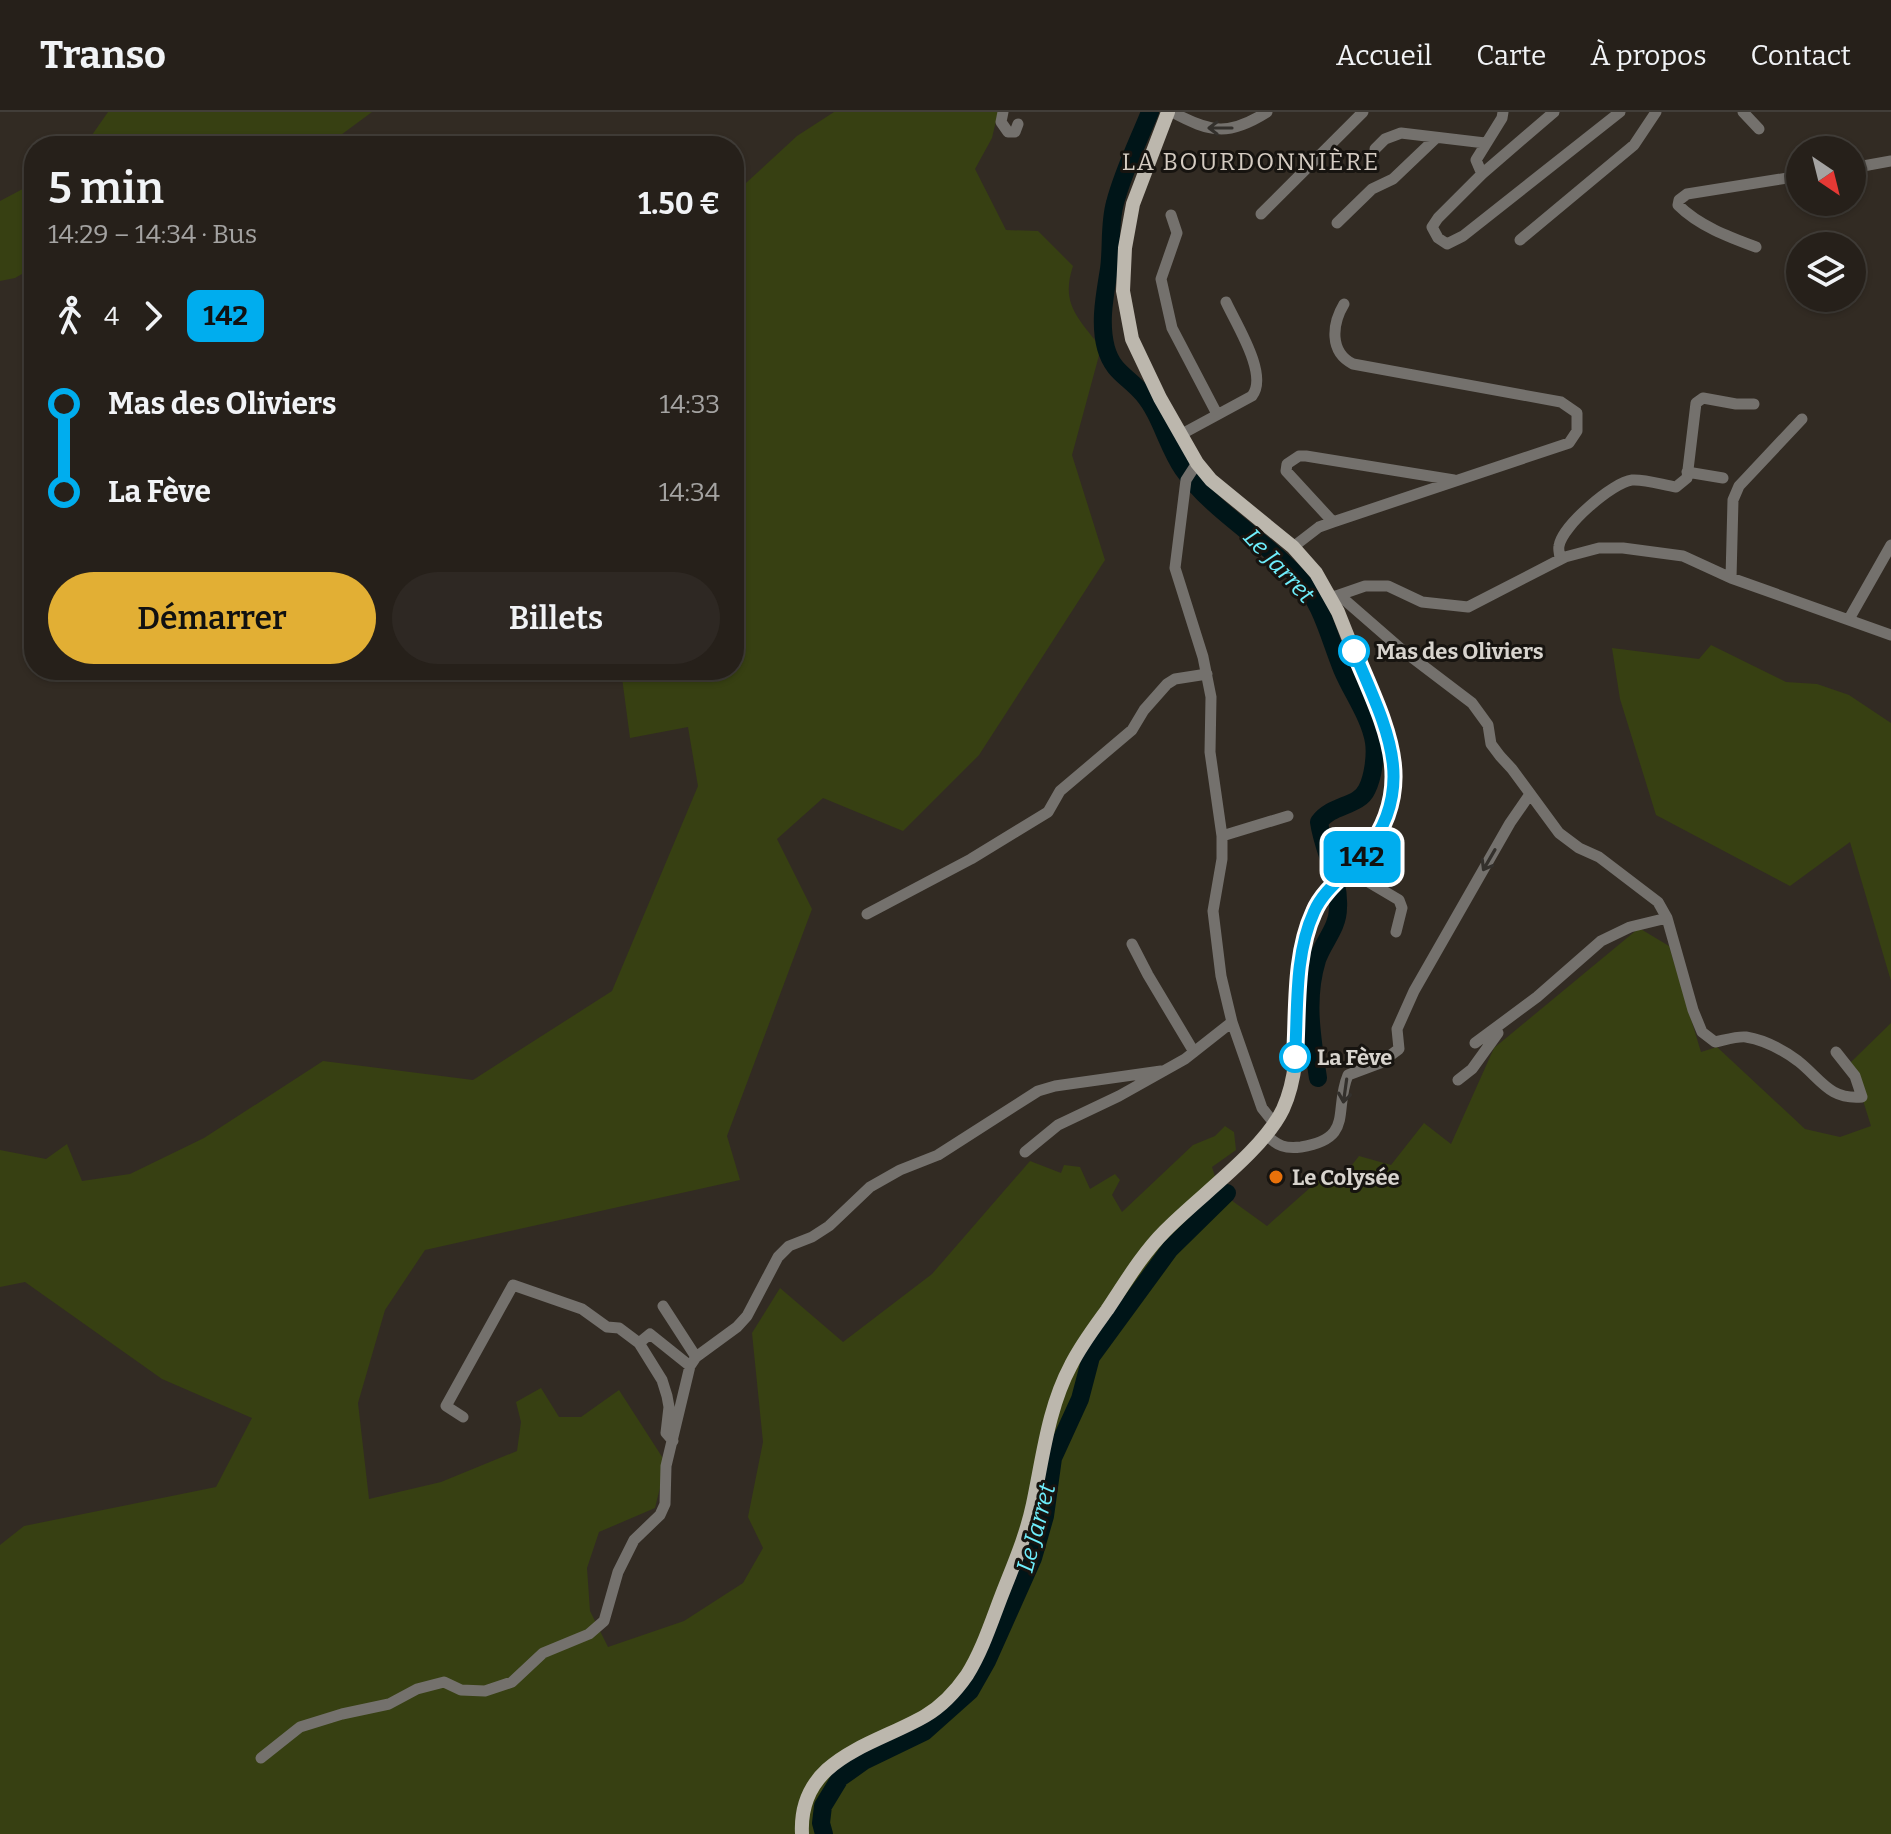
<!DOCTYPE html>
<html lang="fr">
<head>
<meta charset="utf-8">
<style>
	:root { --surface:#26201a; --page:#2e2823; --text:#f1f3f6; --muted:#a4a3a2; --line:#423e39; --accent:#e2af34 }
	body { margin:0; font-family:Bitter,serif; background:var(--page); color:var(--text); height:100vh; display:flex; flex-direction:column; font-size:30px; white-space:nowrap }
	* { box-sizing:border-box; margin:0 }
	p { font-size:26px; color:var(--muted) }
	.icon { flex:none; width:44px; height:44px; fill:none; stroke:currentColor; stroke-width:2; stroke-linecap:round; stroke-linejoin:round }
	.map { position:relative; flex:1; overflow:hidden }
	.details { position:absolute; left:24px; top:24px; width:720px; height:544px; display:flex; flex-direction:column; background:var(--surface); border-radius:32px; box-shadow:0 2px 6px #0004,0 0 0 2px var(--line) }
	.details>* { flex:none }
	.badge { padding:0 16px; border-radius:12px; font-size:28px; line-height:52px }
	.needle { width:52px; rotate:145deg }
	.buttons { position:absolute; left:1786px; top:24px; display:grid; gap:16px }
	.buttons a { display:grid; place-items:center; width:80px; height:80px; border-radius:50%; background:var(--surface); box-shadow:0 2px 6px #0004,0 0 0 2px var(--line); font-size:40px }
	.map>.badge { position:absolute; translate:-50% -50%; box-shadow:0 0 0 4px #fff }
	.legs { display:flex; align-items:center; gap:12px; height:88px; padding:0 24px; font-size:26px }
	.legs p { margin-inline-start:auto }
	.overview { display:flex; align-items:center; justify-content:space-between; height:136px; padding:0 24px }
	h1 { font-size:44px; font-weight:600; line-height:60px }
	.cta { display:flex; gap:16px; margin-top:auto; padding:16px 24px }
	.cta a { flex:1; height:92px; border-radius:48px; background:var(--accent); color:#111; font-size:32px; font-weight:600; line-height:92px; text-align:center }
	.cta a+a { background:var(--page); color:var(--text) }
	ul { padding:0 24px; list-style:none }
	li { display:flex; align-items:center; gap:28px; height:88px; font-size:30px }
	li i { display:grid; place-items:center; width:12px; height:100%; margin:0 10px; background:currentColor }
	li i::after { content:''; width:20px; height:20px; margin:-10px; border:6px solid; border-radius:50%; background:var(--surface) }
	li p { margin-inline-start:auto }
	li:first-child i { background:linear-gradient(#0000 50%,currentColor 0) }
	li:last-child i { background:linear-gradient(currentColor 50%,#0000 0) }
	header { display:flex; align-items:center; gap:48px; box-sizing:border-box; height:112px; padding:0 40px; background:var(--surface); border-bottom:2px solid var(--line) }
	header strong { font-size:38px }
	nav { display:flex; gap:44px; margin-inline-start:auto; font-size:28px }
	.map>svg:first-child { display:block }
</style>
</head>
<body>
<header>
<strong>Transo</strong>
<nav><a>Accueil</a><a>Carte</a><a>À propos</a><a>Contact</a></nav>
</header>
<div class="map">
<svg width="1891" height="1722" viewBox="0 0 1891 1722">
	<rect width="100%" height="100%" fill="#322b23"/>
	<!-- green -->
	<path fill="#374012" d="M 108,0 L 372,0 L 326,34 L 80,34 L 92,23 Z
		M 834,0 L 998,0 L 992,26 L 975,57 L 1006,118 L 1038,119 L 1073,154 C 1060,193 1079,206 1101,236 L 1072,343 L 1105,448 L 979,643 L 903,719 L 823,686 L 777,727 L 812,797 L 727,1024 L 740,1068 L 425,1138 L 385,1198 L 358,1291 L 369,1387 L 441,1370 L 517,1339 L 521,1310 L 516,1290 L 541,1276 L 559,1305 L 581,1305 L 619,1278 L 666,1351 L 655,1396 L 599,1420 L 587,1456 L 590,1499 L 608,1535 L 684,1509 L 743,1471 L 763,1436 L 748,1405 L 763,1330 L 752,1221 L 780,1176 L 843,1230 L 932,1162 L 1030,1049 L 1061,1061 L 1064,1053 L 1080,1055 L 1090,1077 L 1115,1062 L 1120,1068 L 1112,1083 L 1122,1100 L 1193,1033 L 1215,1024 L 1225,1014 L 1234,1020 L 1236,1038 L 1212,1055 L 1220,1080 L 1267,1114 L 1320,1067 L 1341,1067 L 1359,1044 L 1391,1053 L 1424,1011 L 1451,1032 L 1494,936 L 1639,816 L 1669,834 L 1701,940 L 1717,935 L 1805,1017 L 1840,1025 L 1871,1014 L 1851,950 L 1891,911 L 1891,1722 L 0,1722 L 0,1433 L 24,1414 L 216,1375 L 252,1306 L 162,1267 L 25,1170 L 0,1175 L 0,1038 L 46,1047 L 67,1032 L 82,1069 L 130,1062 L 204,1026 L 323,949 L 473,968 L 612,879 L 698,674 L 688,615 L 630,626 L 621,558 L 734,558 L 734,82 L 797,24 Z
		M 34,71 L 34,155 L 15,166 L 0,169 L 0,89 Z
		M 1711,533 L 1786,570 L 1817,572 L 1849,583 L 1891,611 L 1891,869 L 1850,730 L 1790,774 L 1656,703 L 1620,587 L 1612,536 L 1699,547 Z"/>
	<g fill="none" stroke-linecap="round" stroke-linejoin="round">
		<!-- river -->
		<path stroke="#001518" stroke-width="18" d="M 1150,0 C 1138,30 1123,60 1115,91 C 1109,112 1112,136 1109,157 C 1105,183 1099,210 1106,236 C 1113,261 1128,264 1143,282 C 1161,303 1167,334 1183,357 C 1213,400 1263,426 1298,465 C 1322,491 1329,525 1342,557 C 1352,581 1370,605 1374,630 C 1376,644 1373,665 1367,677 C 1359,695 1332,692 1319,710 C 1323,739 1340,766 1338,796 C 1338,816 1323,830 1317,848 C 1305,887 1312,926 1318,966
			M 824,1722 L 821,1711 L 823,1694 L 840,1666 L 864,1649 L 924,1620 L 970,1579 L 987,1549 L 1033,1446 L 1045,1404 L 1053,1346 L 1080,1287 L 1091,1245 L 1170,1137 L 1227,1081"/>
		<!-- minor -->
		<path stroke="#74716d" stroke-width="11" d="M 1003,0 L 1001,10 L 1008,20 L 1015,20 L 1018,12
			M 1172,0 C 1211,21 1229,24 1267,0
			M 1503,0 L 1502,6 L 1476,48 L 1482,62 L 1438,106 L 1432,115 L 1438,126 L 1447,132 L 1463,124 L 1620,0
			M 1743,0 L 1759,17
			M 1375,37 L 1385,27 L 1401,21 L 1485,31
			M 1852,56 L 1891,49
			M 1482,62 L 1554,0
			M 1261,102 L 1363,0
			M 1171,103 L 1177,121 L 1161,167 L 1172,216 L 1217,302
			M 1337,111 L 1372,77 L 1393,67 L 1436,26
			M 1520,128 L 1634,33 L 1656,0
			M 1756,135 C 1729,125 1699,114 1678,93 L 1679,88 L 1687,82 L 1800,64
			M 1180,323 L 1252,284 C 1269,263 1236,212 1226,190
			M 1197,351 L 1186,368 L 1175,456 L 1203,545 L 1211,585 L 1210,640 L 1222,724 L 1222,747 L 1213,799 L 1221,864 L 1232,910 L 1262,996 L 1274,1011
			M 1687,360 L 1723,366
			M 1333,410 L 1286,359 L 1287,352 L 1299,344 L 1306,344 L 1454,368
			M 1293,435 L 1319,415 L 1333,410 L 1569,331 L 1577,319 L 1577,301 L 1561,290 L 1353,252 C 1329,240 1332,212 1344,192
			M 1560,447 C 1560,442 1558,438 1559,434 C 1562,414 1613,370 1632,368 C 1645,367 1663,373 1676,375 L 1687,366 L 1696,291 L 1703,286 L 1736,292 L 1754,292
			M 1731,466 L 1733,388 L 1739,374 L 1802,307
			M 1339,483 L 1365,474 L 1388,474 L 1422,490 L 1468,495 L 1565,445 L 1599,436 L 1623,436 L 1683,444 L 1731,466 L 1891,523
			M 1331,485 L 1339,483 L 1401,537 L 1472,591 L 1488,613 L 1491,632 L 1500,644 L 1512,657 L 1559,721 L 1579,736 L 1599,745 L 1658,790 L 1667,806 L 1693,898 L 1702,920 L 1715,930 C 1725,928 1737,924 1746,925 C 1765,928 1783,938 1798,949 C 1821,967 1829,988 1862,985 L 1855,964 L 1836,940
			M 1849,507 L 1891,433
			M 1222,724 L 1288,704
			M 1350,759 L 1399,788 L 1402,796 L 1396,820
			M 867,802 L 971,747 L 1048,700 L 1060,679 L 1132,618 L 1144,598 L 1167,572 L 1175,567 L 1207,562
			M 1132,832 L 1148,863 L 1194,940
			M 1475,931 L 1537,885 L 1601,829 L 1630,815 L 1667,806
			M 1458,968 L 1472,957 L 1498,921
			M 1266,1023 C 1278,1034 1285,1037 1301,1035 C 1355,1026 1333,999 1348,963 L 1380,951 L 1399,937 L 1397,917 L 1414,879 L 1510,711 L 1530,682
			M 1025,1040 L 1058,1013 L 1119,984 L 1185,947 L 1232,910
			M 663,1194 L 696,1245
			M 463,1305 L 446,1294 L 513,1173 L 582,1197 L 607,1215 L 619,1216 L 639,1231
			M 673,1329 L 666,1321 L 669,1295 L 667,1284 L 662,1268 L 639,1231 L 650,1222 L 690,1254
			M 261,1646 L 300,1615 L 342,1602 L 389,1592 L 417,1577 L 444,1570 L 461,1578 L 485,1579 L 512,1570 L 543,1541 L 589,1522 L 604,1509 L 618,1460 L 634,1428 L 660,1403 L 665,1392 L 666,1354 L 690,1254 L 696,1245 L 737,1215 L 747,1204 L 778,1145 L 789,1134 L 812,1125 L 829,1114 L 870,1075 L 900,1058 L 938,1043 L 1038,979 L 1055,974 L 1161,959"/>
		<!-- major -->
		<path stroke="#bcb7ad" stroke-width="14" d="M 802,1722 C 798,1646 873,1634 925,1604 C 942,1594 956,1579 967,1563 C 982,1539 991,1511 1001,1485 C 1013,1454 1026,1425 1033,1392 C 1043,1345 1048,1296 1071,1253 C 1081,1233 1094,1216 1107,1198 C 1125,1171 1142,1142 1165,1119 C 1199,1084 1263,1039 1283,997 C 1311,936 1284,856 1315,797 C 1323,780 1338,771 1351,759 C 1387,721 1402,678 1389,628 L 1338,500 L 1316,461 L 1293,435 L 1211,368 L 1197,351 L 1160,286 L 1132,227 L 1123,179 L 1125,136 L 1133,92 L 1168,0"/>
	</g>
	<!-- one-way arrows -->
	<defs><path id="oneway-shaft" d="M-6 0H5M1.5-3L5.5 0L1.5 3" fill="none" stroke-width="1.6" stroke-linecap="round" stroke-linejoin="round" transform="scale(2)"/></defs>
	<g stroke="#33302c">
		<use href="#oneway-shaft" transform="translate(1220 16) rotate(180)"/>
		<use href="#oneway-shaft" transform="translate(1489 748) rotate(120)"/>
		<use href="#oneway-shaft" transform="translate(1345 979) rotate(98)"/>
	</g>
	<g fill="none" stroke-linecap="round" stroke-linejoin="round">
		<!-- line-1 casing -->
		<g stroke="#fff" stroke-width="18">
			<path id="line-1" d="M 1295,945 C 1298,899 1294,843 1314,800 C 1324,776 1350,760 1366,740 C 1420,671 1383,610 1354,539"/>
		</g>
		<!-- line-1 -->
		<use href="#line-1" stroke="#00adee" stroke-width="12"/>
	</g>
	<!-- markers -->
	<g fill="#fff" stroke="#00adee" stroke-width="4">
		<circle cx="1354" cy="539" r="14"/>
		<circle cx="1295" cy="945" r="14"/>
	</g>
	<circle fill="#e8710a" stroke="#171410" stroke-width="3" cx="1276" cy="1065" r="8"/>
	<g text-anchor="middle" stroke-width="6" stroke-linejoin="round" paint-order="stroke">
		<!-- stop labels -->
		<g font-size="22" font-weight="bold" fill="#d8d4ce" stroke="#171410" text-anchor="start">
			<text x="1376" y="547">Mas des Oliviers</text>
			<text x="1317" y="953">La Fève</text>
		</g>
		<!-- poi labels -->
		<g font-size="22" font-weight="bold" fill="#d8d4ce" stroke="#171410" text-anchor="start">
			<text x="1292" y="1073">Le Colysée</text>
		</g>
		<!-- neighbourhood labels -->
		<g font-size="24" letter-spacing="2" fill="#d5ccc2" stroke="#171410">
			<text x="1251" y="58">LA BOURDONNIÈRE</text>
		</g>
		<!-- water labels -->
		<g font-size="24" font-style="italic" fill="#6eeefc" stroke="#171410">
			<text transform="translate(1279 454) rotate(47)" y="8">Le Jarret</text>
			<text transform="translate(1036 1416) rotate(-75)" y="8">Le Jarret</text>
		</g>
	</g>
</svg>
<div class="buttons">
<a><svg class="needle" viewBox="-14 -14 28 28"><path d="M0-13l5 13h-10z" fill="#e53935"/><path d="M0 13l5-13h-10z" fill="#a4a3a2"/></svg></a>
<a><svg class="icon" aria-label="layers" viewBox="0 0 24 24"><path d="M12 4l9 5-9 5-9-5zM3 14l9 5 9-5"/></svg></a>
</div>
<b class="badge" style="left:1362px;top:745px;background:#00adee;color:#111">142</b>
<section class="details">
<div class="overview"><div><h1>5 min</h1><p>14:29 – 14:34 · Bus</p></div><b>1.50 €</b></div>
<div class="legs"><svg class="icon" aria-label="walk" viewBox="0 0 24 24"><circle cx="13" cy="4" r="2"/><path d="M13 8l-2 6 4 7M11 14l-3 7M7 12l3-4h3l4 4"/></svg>4<svg class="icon" aria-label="forward" viewBox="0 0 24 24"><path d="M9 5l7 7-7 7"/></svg><b class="badge" style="background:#00adee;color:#111">142</b></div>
<ul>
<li><i style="color:#00adee"></i><b>Mas des Oliviers</b><p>14:33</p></li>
<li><i style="color:#00adee"></i><b>La Fève</b><p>14:34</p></li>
</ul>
<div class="cta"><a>Démarrer</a><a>Billets</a></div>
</section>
</div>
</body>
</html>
